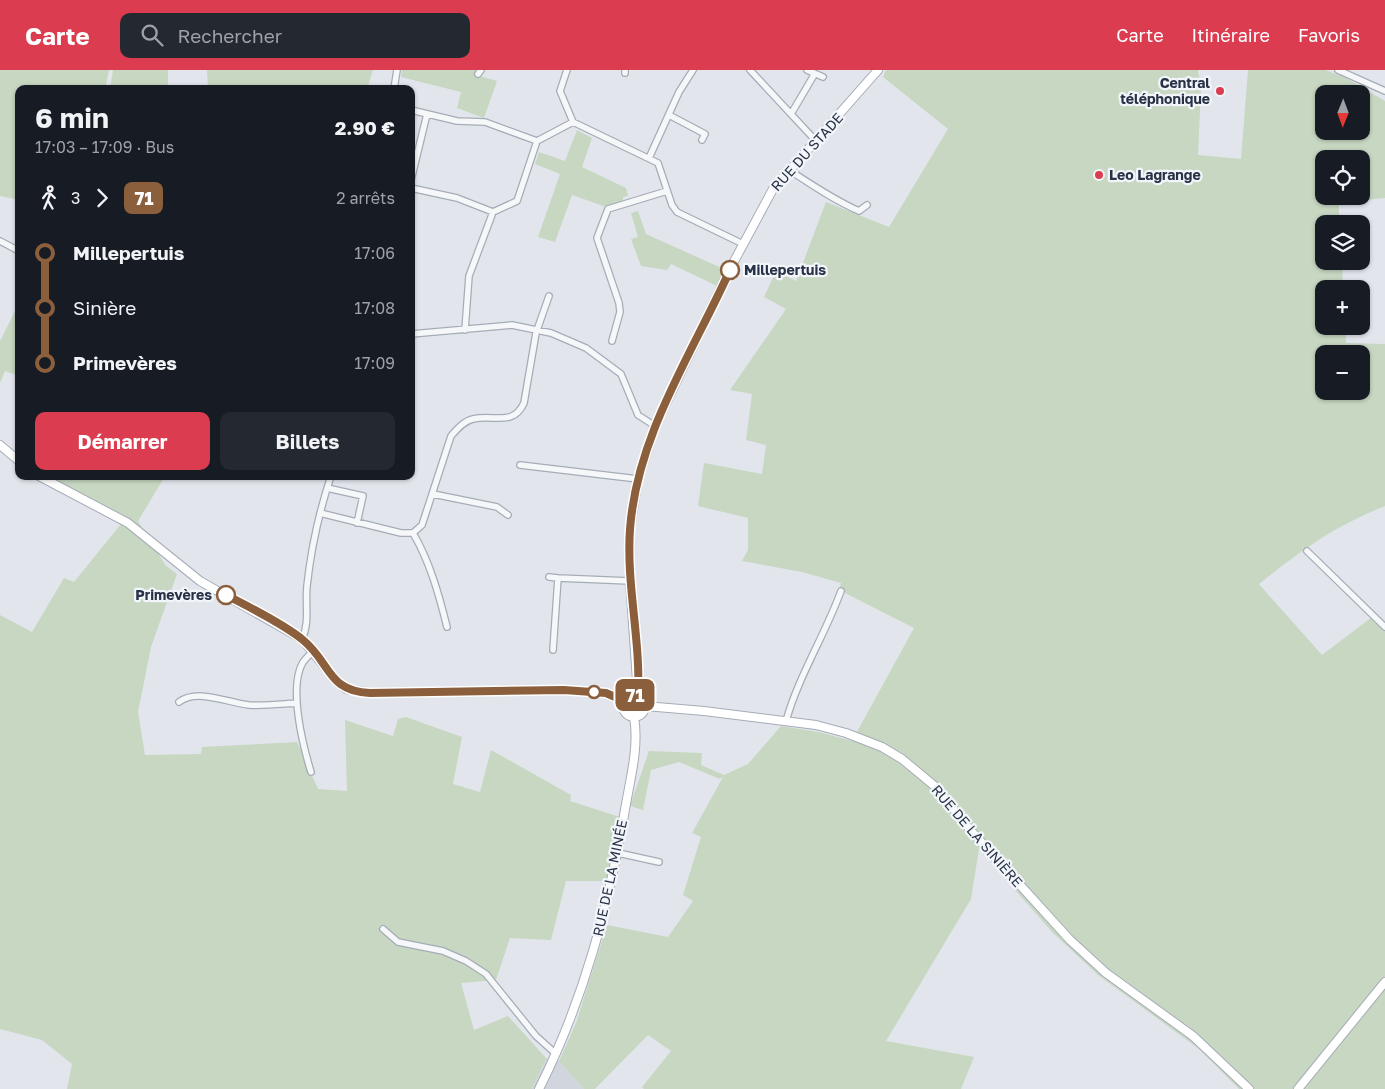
<!DOCTYPE html>
<html lang="fr">
<head>
<meta charset="utf-8">
<style>
	:root { --surface:#171b24; --page:#242831; --text:#f1f3f6; --muted:#9ea1a6; --accent:#dc3c50 }
	body { margin:0; font-family:"Golos Text",sans-serif; background:var(--page); color:var(--text); height:100vh; display:flex; flex-direction:column; font-size:19px; white-space:nowrap }
	* { box-sizing:border-box; margin:0 }
	p { font-size:16px; color:var(--muted) }
	.icon { flex:none; width:28px; height:28px; fill:none; stroke:currentColor; stroke-width:2; stroke-linecap:round; stroke-linejoin:round }
	.map { position:relative; flex:1; overflow:hidden }
	.sheet { position:absolute; left:15px; top:15px; width:400px; height:395px; display:flex; flex-direction:column; background:var(--surface); border-radius:10px; box-shadow:0 1px 4px #0004 }
	.sheet>* { flex:none }
	.badge { padding:0 10px; border-radius:8px; font-size:18px; line-height:32px }
	.needle { width:32px; rotate:181deg }
	.controls { position:absolute; left:1315px; top:15px; display:grid; gap:10px }
	.controls a { display:grid; place-items:center; width:55px; height:55px; border-radius:10px; background:var(--surface); box-shadow:0 1px 4px #0004; font-size:25px }
	.map>.badge { position:absolute; translate:-50% -50%; box-shadow:0 0 0 2px #fff }
	.legs { display:flex; align-items:center; gap:8px; height:55px; padding:0 20px; font-size:16px }
	.legs p { margin-inline-start:auto }
	.headline { display:flex; align-items:center; justify-content:space-between; height:85px; padding:0 20px }
	h1 { font-size:28px; font-weight:700; line-height:38px }
	.primary-button { display:flex; gap:10px; margin-top:auto; padding:10px 20px }
	.primary-button a { flex:1; height:58px; border-radius:10px; background:var(--accent); color:#fff; font-size:20px; font-weight:700; line-height:58px; text-align:center }
	.primary-button a+a { background:var(--page); color:var(--text) }
	ul { padding:0 20px; list-style:none }
	li { display:flex; align-items:center; gap:18px; height:55px; font-size:19px }
	li i { display:grid; place-items:center; width:8px; height:100%; margin:0 6px; background:currentColor }
	li i::after { content:''; width:12px; height:12px; margin:-6px; border:4px solid; border-radius:50%; background:var(--surface) }
	li p { margin-inline-start:auto }
	li:first-child i { background:linear-gradient(#0000 50%,currentColor 0) }
	li:last-child i { background:linear-gradient(currentColor 50%,#0000 0) }
	header { display:flex; align-items:center; gap:30px; box-sizing:border-box; height:70px; padding:0 25px; background:var(--accent); color:#fff }
	header strong { font-size:24px }
	nav { display:flex; gap:28px; margin-inline-start:auto; font-size:18px }
	.search { width:350px; height:45px; background:var(--page); display:flex; align-items:center; gap:12px; box-sizing:border-box; padding:0 18px; border-radius:10px; color:var(--muted); font-size:19px }
	.map>svg:first-child { display:block }
</style>
</head>
<body>
<header>
<strong>Carte</strong>
<div class="search"><svg class="icon" aria-label="search" viewBox="0 0 24 24"><circle cx="10" cy="10" r="6"/><path d="M15 15l6 6"/></svg>Rechercher</div>
<nav><a>Carte</a><a>Itinéraire</a><a>Favoris</a></nav>
</header>
<div class="map">
<svg width="1385" height="1019" viewBox="0 0 1385 1019">
	<rect width="100%" height="100%" fill="#e2e6ec"/>
	<!-- built -->
	<path fill="#d0d5de" d="M 546,988 L 559,991 L 584,1019 L 532,1019 Z"/>
	<!-- green -->
	<path fill="#c7d7c2" fill-rule="evenodd" d="M 0,0 L 109,0 L 105,19 L 19,19 L 19,130 L 0,126 Z
		M 113,0 L 168,0 L 168,19 L 110,19 Z
		M 207,0 L 373,0 L 367,19 L 208,19 Z
		M 402,0 L 478,0 L 476,5 L 497,11 L 484,48 L 457,38 L 461,22 L 401,7 Z
		M 886,0 L 1198,0 L 1201,18 L 1198,85 L 1241,89 L 1248,0 L 1325,0 L 1344,7 L 1385,31 L 1385,128 L 1339,133 L 1339,154 L 1324,154 L 1324,191 L 1342,191 L 1343,219 L 1324,219 L 1324,256 L 1345,256 L 1346,273 L 1385,274 L 1385,436 C 1333,457 1303,479 1259,514 L 1322,585 L 1372,547 L 1385,560 L 1385,1019 L 1239,1019 L 1199,979 L 1098,905 L 1053,863 L 979,779 L 971,829 L 886,971 L 974,987 L 961,1019 L 644,1019 L 642,1017 L 671,981 L 648,965 L 595,1019 L 584,1019 L 559,991 L 576,953 L 607,855 L 668,867 L 693,831 L 683,825 L 701,767 L 692,763 L 723,707 L 720,709 L 679,692 L 651,700 L 643,740 L 630,736 L 649,681 L 702,683 L 701,695 L 724,705 L 748,694 L 781,656 L 819,662 L 852,671 L 914,558 L 839,520 L 841,513 L 802,502 L 742,491 L 748,480 L 748,448 L 698,436 L 704,393 L 762,404 L 766,375 L 746,370 L 752,324 L 730,320 L 786,239 L 764,227 L 776,201 L 796,211 L 826,132 L 889,157 L 948,59 L 883,7 ZM 1324,24 L 1361,24 L 1361,61 L 1324,61 ZM 1324,89 L 1361,89 L 1361,126 L 1324,126 ZM 1324,284 L 1361,284 L 1361,321 L 1324,321 Z
		M 577,60 L 592,68 L 582,97 L 626,118 L 628,126 L 623,127 L 623,132 L 606,137 L 572,125 L 555,172 L 538,167 L 560,104 L 535,94 L 539,82 L 565,91 Z
		M 638,141 L 646,164 L 726,200 L 717,216 L 671,194 L 667,200 L 641,196 L 631,169 L 638,167 L 631,143 Z
		M 19,233 L 19,306 L 5,301 L 0,313 L 0,271 Z
		M 50,406 L 165,406 L 138,451 L 166,496 L 177,504 L 151,577 L 138,642 L 145,685 L 201,684 L 202,677 L 297,672 L 318,719 L 347,721 L 345,650 L 393,666 L 398,649 L 406,647 L 462,667 L 453,714 L 480,722 L 491,680 L 571,725 L 570,731 L 620,747 L 609,811 L 566,811 L 551,870 L 510,868 L 496,910 L 461,913 L 474,960 L 508,946 L 546,988 L 532,1019 L 67,1019 L 72,994 L 42,970 L 0,959 L 0,545 L 32,562 L 64,508 L 74,512 L 121,454 L 88,437 Z"/>
	<g fill="none" stroke-linecap="round" stroke-linejoin="round">
		<!-- street casing -->
		<g stroke="#a6acb7" stroke-width="8">
			<path id="street" d="M 567,0 L 560,21 L 573,52
				M 625,0 L 625,3
				M 750,0 L 816,71
				M 807,0 L 823,7
				M 1338,0 L 1385,21
				M 478,4 L 481,0
				M 394,19 L 397,0
				M 411,40 L 457,51 L 485,52 L 537,71 L 573,52 L 658,93 L 672,135 L 677,142 L 743,174
				M 791,44 L 814,5
				M 669,45 L 705,64 L 702,70
				M 649,88 L 679,22 L 693,0
				M 789,100 C 812,115 834,130 859,141 L 867,135
				M 411,110 L 427,44
				M 411,118 L 457,128 L 493,142
				M 0,171 L 19,181
				M 465,260 L 469,206 L 493,142 L 517,131 L 537,71
				M 411,264 L 512,255 L 551,263 L 586,278 L 621,304 L 638,345 L 655,356
				M 612,271 L 620,242 L 619,233 L 597,168 L 608,139 L 667,121
				M 520,395 L 638,409
				M 327,418 L 363,426 L 357,453
				M 433,424 L 497,437 L 508,445
				M 320,443 L 401,463 L 413,463 L 422,455 L 451,366 C 457,359 464,351 473,349 C 494,344 513,357 524,333 L 536,263 L 549,226
				M 413,463 C 430,492 439,525 447,557
				M 1307,481 L 1385,557
				M 549,507 L 558,508
				M 302,569 C 310,553 305,534 307,516 C 311,479 319,442 331,406
				M 553,580 L 558,508 L 630,511
				M 179,632 C 198,618 228,633 249,635 C 265,636 281,634 297,633
				M 786,651 C 799,605 825,565 841,521
				M 311,702 C 303,676 288,617 303,592 C 306,588 310,584 314,581
				M 618,783 L 659,792
				M 383,859 L 398,872 L 443,881 L 466,891 L 486,904 L 536,966 L 556,984"/>
		</g>
		<!-- secondary casing -->
		<g stroke="#a6acb7" stroke-width="10">
			<path id="secondary" d="M 0,375 L 19,391
				M 39,406 L 128,453 L 200,511 L 302,569 L 335,609 L 346,619 L 370,623 L 564,620 L 606,623 L 624,631
				M623 636a11 11 0 1 1 22 0a11 11 0 1 1-22 0Z
				M 638,625 L 630,511 L 630,458 L 638,409 L 655,356 L 731,197 L 773,119 L 878,0
				M 645,636 L 704,641 L 816,655 L 846,663 L 882,677 L 902,689 L 937,718 L 971,761 L 1070,870 L 1106,903 L 1193,966 L 1249,1019
				M 539,1019 C 585,928 609,834 626,734 C 631,706 639,675 634,647
				M 1298,1019 L 1385,912"/>
		</g>
		<!-- street -->
		<use href="#street" stroke="#f5f7f9" stroke-width="5.5"/>
		<!-- secondary -->
		<use href="#secondary" stroke="#fff" stroke-width="8"/>
	</g>
	<g fill="none" stroke-linecap="round" stroke-linejoin="round">
		<!-- line-1 casing -->
		<g stroke="#fff" stroke-width="11">
			<path id="line-1" d="M 226,525 C 249,537 284,554 303,570 C 331,593 327,621 370,623 L 564,620 L 606,623 L 624,631 L 631,625 L 638,626 C 641,570 626,515 630,459 C 637,365 692,284 730,200"/>
		</g>
		<!-- line-1 -->
		<use href="#line-1" stroke="#8b5e3c" stroke-width="8"/>
	</g>
	<!-- markers -->
	<g fill="#dc3c50" stroke="#f2f5f9" stroke-width="2">
		<circle cx="1220" cy="21" r="5"/>
		<circle cx="1099" cy="105" r="5"/>
	</g>
	<g fill="#fff" stroke="#8b5e3c" stroke-width="2.5">
		<circle cx="730" cy="200" r="9"/>
		<circle cx="226" cy="525" r="9"/>
		<circle cx="594" cy="622" r="6"/>
	</g>
	<g text-anchor="middle" stroke-width="4.5" stroke-linejoin="round" paint-order="stroke">
		<!-- poi labels -->
		<g font-size="14" font-weight="bold" fill="#283246" stroke="#f2f5f9" text-anchor="end">
			<text x="1210" y="18">Central<tspan x="1210" dy="16">téléphonique</tspan></text>
			<text x="1109" y="110" text-anchor="start">Leo Lagrange</text>
		</g>
		<!-- street labels -->
		<g font-size="14" fill="#283246" stroke="#f2f5f9">
			<text transform="translate(807 82) rotate(-48)" y="5">RUE DU STADE</text>
			<text transform="translate(977 766) rotate(49)" y="5">RUE DE LA SINIÈRE</text>
			<text transform="translate(610 808) rotate(-78)" y="5">RUE DE LA MINÉE</text>
		</g>
		<!-- stop labels -->
		<g font-size="14" font-weight="bold" fill="#283246" stroke="#f2f5f9" text-anchor="start">
			<text x="744" y="205">Millepertuis</text>
			<text x="212" y="530" text-anchor="end">Primevères</text>
		</g>
	</g>
</svg>
<div class="controls">
<a><svg class="needle" viewBox="-14 -14 28 28"><path d="M0-13l5 13h-10z" fill="#e53935"/><path d="M0 13l5-13h-10z" fill="#9ea1a6"/></svg></a>
<a><svg class="icon" aria-label="locate" viewBox="0 0 24 24"><circle cx="12" cy="12" r="6"/><path d="M12 2v4M12 18v4M2 12h4M18 12h4"/></svg></a>
<a><svg class="icon" aria-label="layers" viewBox="0 0 24 24"><path d="M12 4l9 5-9 5-9-5zM3 14l9 5 9-5"/></svg></a>
<a>+</a>
<a>−</a>
</div>
<b class="badge" style="left:635px;top:625px;background:#8b5e3c;color:#fff">71</b>
<section class="sheet">
<div class="headline"><div><h1>6 min</h1><p>17:03 – 17:09 · Bus</p></div><b>2.90 €</b></div>
<div class="legs"><svg class="icon" aria-label="walk" viewBox="0 0 24 24"><circle cx="13" cy="4" r="2"/><path d="M13 8l-2 6 4 7M11 14l-3 7M7 12l3-4h3l4 4"/></svg>3<svg class="icon" aria-label="forward" viewBox="0 0 24 24"><path d="M9 5l7 7-7 7"/></svg><b class="badge" style="background:#8b5e3c;color:#fff">71</b><p>2 arrêts</p></div>
<ul>
<li><i style="color:#8b5e3c"></i><b>Millepertuis</b><p>17:06</p></li>
<li><i style="color:#8b5e3c"></i><span>Sinière</span><p>17:08</p></li>
<li><i style="color:#8b5e3c"></i><b>Primevères</b><p>17:09</p></li>
</ul>
<div class="primary-button"><a>Démarrer</a><a>Billets</a></div>
</section>
</div>
</body>
</html>
